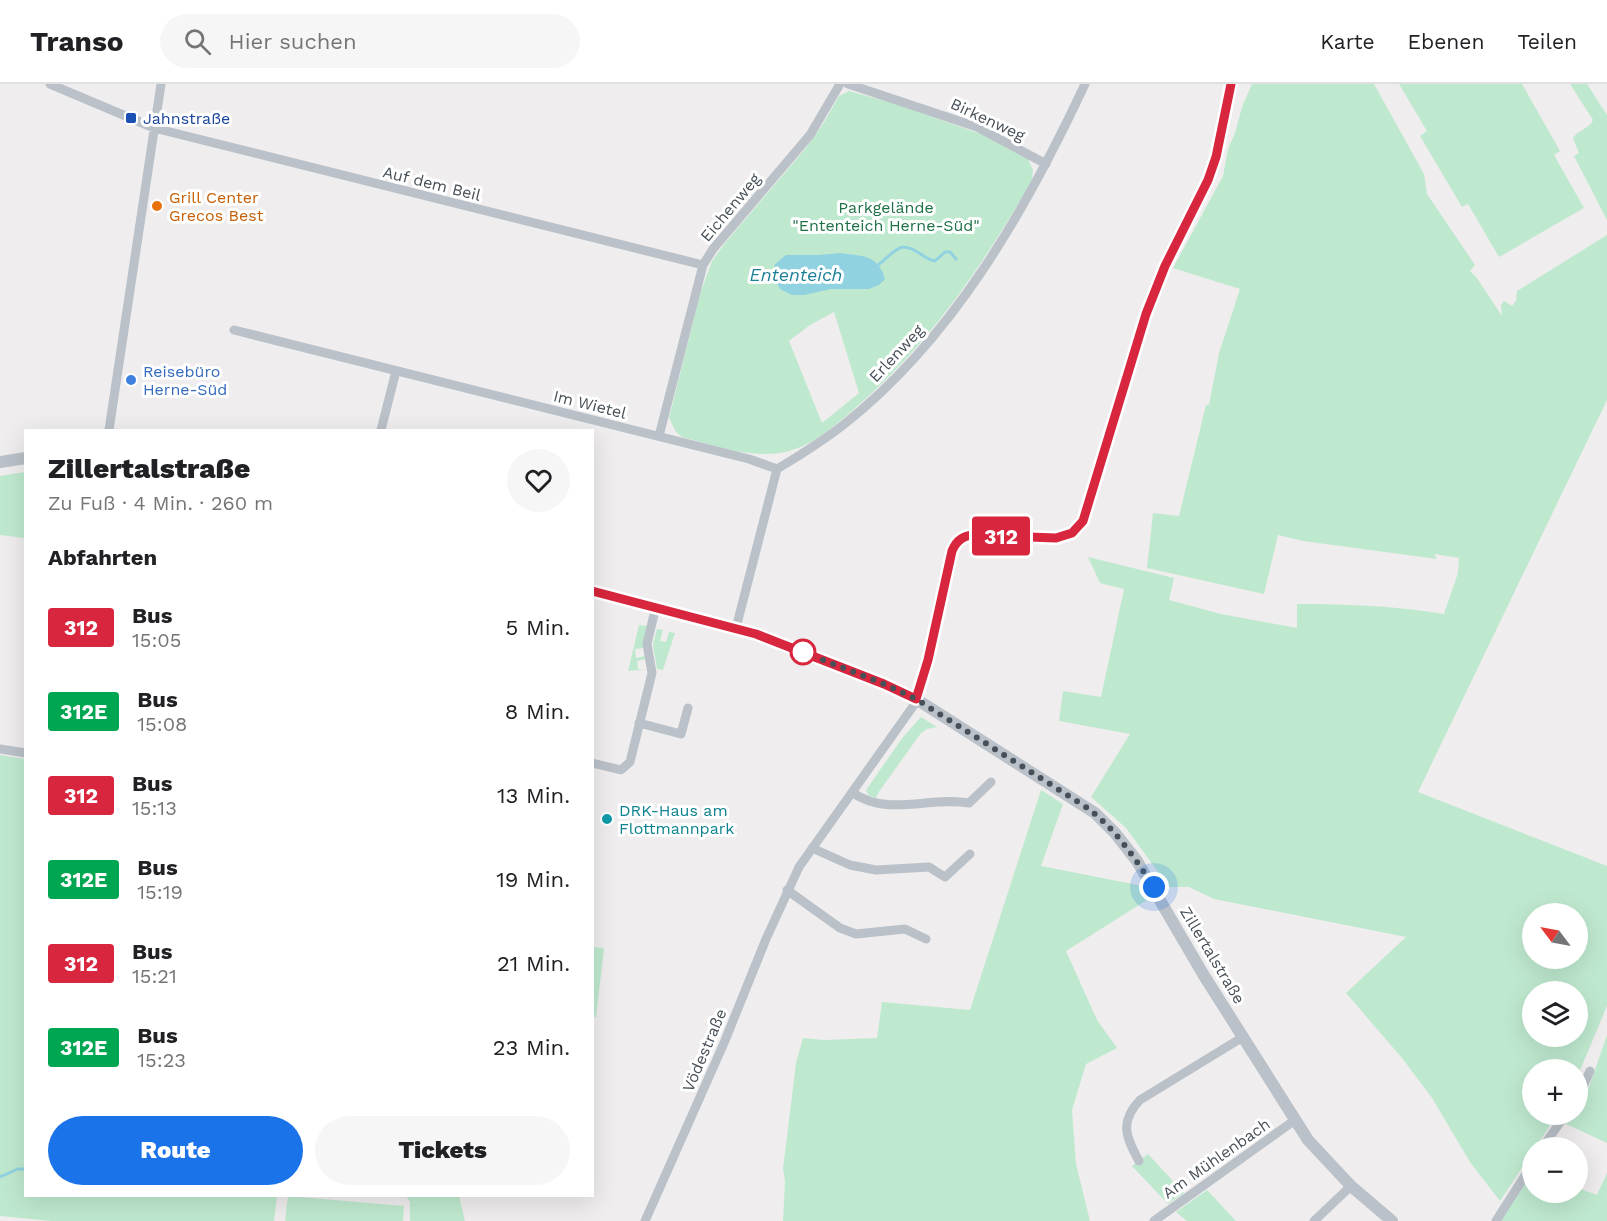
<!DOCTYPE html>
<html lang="de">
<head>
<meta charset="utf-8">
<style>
	:root { --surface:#fff; --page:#f6f6f6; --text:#202124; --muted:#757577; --line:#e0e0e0; --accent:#1a73e8 }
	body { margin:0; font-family:"Work Sans",sans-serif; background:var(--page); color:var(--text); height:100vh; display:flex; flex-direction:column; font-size:22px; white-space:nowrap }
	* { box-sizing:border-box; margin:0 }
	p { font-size:20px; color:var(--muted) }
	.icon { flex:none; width:33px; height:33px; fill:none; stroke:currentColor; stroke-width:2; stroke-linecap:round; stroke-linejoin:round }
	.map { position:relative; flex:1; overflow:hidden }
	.drawer { position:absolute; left:24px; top:345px; width:570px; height:768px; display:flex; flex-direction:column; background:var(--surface); border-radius:0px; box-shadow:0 6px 24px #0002 }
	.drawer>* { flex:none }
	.badge { padding:0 12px; border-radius:4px; font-size:21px; line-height:39px }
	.needle { width:39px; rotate:302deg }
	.controls { position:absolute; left:1522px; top:819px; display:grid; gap:12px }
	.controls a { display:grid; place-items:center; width:66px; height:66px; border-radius:50%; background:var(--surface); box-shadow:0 6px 24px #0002; font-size:30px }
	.you { position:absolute; width:30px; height:30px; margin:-15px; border:4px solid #fff; border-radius:50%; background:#1a73e8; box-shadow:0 0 0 9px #1a73e833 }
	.map>.badge { position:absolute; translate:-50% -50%; box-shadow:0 0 0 3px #fff }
	h2 { padding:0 24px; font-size:22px; line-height:54px }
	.round { display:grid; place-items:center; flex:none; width:63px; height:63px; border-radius:32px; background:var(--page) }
	.headline { display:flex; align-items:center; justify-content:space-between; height:102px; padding:0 24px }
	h1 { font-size:28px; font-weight:800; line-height:45px }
	.primary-button { display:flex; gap:12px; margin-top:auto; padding:12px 24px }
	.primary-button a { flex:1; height:69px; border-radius:36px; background:var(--accent); color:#fff; font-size:24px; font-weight:800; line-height:69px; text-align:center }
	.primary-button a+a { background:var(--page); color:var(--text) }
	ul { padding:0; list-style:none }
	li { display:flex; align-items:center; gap:18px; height:84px; padding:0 24px }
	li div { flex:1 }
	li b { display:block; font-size:22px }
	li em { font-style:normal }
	li .badge { min-width:66px; font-weight:700; text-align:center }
	header { display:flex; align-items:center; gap:36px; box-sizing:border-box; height:84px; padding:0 30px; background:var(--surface); border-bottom:2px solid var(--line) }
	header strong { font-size:28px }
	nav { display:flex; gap:33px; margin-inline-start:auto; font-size:21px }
	.search { width:420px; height:54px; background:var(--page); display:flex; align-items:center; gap:15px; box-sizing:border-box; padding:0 21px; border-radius:33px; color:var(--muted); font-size:22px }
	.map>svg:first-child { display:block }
</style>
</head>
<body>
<header>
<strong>Transo</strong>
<div class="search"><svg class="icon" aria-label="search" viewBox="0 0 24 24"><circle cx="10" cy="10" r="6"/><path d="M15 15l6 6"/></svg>Hier suchen</div>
<nav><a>Karte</a><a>Ebenen</a><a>Teilen</a></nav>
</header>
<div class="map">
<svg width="1607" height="1137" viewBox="0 0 1607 1137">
	<rect width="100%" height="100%" fill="#efeded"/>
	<!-- green -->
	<path fill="#bfe9cf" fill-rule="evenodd" d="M 1252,0 L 1374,0 L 1424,90 L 1427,110 L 1475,181 L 1470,187 L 1477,194 L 1502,232 L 1501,221 L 1504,217 L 1512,222 L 1516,217 L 1517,207 L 1607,151 L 1607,316 L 1418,708 L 1607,782 L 1607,922 L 1578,991 L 1578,986 L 1533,986 L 1533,1030 L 1557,1031 L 1500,1117 L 1470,1078 L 1432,1014 L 1402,974 L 1346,909 L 1406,853 L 1214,815 L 1189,803 L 1169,803 L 1126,744 L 1091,713 L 1130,650 L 1059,637 L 1063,607 L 1101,613 L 1124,505 L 1100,499 L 1088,473 L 1174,494 L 1169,516 L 1221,530 L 1297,544 L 1297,520 C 1346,520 1395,522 1444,530 L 1458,489 L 1459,474 L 1434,470 L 1437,475 L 1303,457 L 1278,451 L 1264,510 L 1147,484 L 1153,429 L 1179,432 L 1206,321 L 1209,321 L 1219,269 L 1240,205 L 1173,184 L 1223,92 L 1228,65 L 1235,49 L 1242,23 ZM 1533,830 L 1578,830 L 1578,874 L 1533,874 ZM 1533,908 L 1578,908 L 1578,952 L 1533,952 Z
		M 1399,0 L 1522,0 L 1560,67 L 1554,71 L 1584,124 L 1499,173 L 1468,120 L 1462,123 L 1420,52 L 1427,47 Z
		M 1570,0 L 1587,0 L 1607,31 L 1607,136 L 1574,72 L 1579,69 L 1573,54 C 1578,46 1589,45 1593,36 Z
		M 849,7 L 892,19 L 981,50 L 1028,75 L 1033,86 L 1032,96 C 983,181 929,261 854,325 C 832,344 810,364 780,369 C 747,374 714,361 682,353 L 676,348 L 669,334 L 700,210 L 712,177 L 725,159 L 806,64 L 823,40 L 839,12 ZM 834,228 L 859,309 L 822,339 L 789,257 L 810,241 Z
		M 25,388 L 25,454 L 0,451 L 0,392 Z
		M 639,541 L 647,542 L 643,564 L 635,565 L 636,574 L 645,572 L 645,575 L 637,577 L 638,585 L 647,585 L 628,587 Z
		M 657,545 L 663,546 L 660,557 L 666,558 L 669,548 L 675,549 L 663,586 L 657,585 L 653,561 Z
		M 921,633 L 937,643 L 927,645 L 921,649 L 878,709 L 876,714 L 869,712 L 866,706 L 903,653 Z
		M 0,671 L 25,675 L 26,1112 L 277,1112 L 274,1137 L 51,1137 L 0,1132 Z
		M 1041,706 L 1063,720 L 1041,782 L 1138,801 L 1147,816 L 1066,867 L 1097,936 L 1117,964 L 1086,980 L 1072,1026 L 1076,1080 L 1090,1137 L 783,1137 L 785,1097 L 783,1085 L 796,979 L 803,954 L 824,956 L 877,954 L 882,918 L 970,926 Z
		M 593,863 L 604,864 L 596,933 L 593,933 Z
		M 1607,951 L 1607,1059 L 1564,1039 L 1571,1031 L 1578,1030 L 1578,1022 L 1587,1009 Z
		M 1148,1070 L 1184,1109 L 1168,1120 L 1132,1082 Z
		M 1533,1087 L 1533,1108 L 1578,1108 L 1578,1104 L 1597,1111 L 1607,1089 L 1607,1137 L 1501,1137 Z
		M 1207,1106 L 1236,1137 L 1187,1137 L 1176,1128 Z
		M 288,1112 L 404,1122 L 403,1137 L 285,1137 Z
		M 406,1112 L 459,1112 L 465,1137 L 410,1137 L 410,1118 Z"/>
	<!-- water -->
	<path fill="#91d2e1" d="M 840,169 C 861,172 878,170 885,195 L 879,201 L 869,205 L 831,205 L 804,211 L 792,211 L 780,205 L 772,191 L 775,180 L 786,171 L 819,171 Z"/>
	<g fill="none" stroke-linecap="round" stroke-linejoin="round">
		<!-- stream -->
		<path stroke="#91d2e1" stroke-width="3" d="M 878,181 C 897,166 900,155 922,171 C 927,174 929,176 935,177 L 945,168 L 950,168 L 956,175
			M 0,1093 L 18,1085 L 26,1085"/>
		<!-- minor -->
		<path stroke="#bac1c8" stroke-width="9" d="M 50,0 L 154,44 L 703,181
			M 848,0 L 977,43 L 1046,80
			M 234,246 L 749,375 L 777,385
			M 109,346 L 161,0
			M 381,346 L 396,287
			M 659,352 L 703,181 L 713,165 L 810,51 L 840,0
			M 736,544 L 777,385 C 799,372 821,358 842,342 C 953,255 1026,126 1085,0
			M 639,639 L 681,650 L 688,624
			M 0,665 L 26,669
			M 592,679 L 621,686 L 630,678 L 652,589 L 647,560 L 656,522
			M 853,709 C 888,733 930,712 969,719 L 991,698
			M 812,764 L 850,781 L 876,786 L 929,783 L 945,793 L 970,770
			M 787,806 L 840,844 L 856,850 L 905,845 L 926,855
			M 1578,1013 L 1590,987
			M 1542,1064 L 1566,1030
			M 1139,1077 C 1126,1053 1119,1038 1140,1016 L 1243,953
			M 645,1137 L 724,959 L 766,855 L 799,783 L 914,621 L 922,597 L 954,461 L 962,453 L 970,451 C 996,450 1043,459 1065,452 C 1073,450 1078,444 1083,437 L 1146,230 L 1165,182 L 1208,96 L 1216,73 L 1231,0
			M 1154,1137 L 1295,1036
			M 1314,1137 L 1351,1102
			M 1496,1137 L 1533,1079"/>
		<!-- tertiary -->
		<path stroke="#bac1c8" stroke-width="12" d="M 0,378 L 26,374
			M 592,507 L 756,550 L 884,600 L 916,615 L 1095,729 L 1115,749 L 1137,777 L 1203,890 L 1308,1056 L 1351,1102 L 1392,1137"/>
	</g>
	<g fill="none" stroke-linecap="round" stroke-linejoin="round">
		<!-- line casing -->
		<g stroke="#fff" stroke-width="14">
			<path id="line" d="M 592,507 L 756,550 L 884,600 L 916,615 L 928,576 L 952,467 C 956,457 963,451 975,451 L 1056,454 L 1072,449 L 1083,437 L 1146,230 L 1165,182 L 1208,96 L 1216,73 L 1231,0"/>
		</g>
		<!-- line -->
		<use href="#line" stroke="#d7263d" stroke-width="9"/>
		<!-- walk -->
		<path stroke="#475058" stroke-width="6" stroke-dasharray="0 10.8" d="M 803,568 L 884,600 L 916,615 L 1083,721 C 1114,742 1133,772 1154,803"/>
	</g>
	<!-- markers -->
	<rect fill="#1a4fb4" stroke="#fff" stroke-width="2" x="125" y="28" width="12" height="12" rx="3"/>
	<circle fill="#e8710a" stroke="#fff" stroke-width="2" cx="157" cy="122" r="6"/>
	<circle fill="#3f7fe0" stroke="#fff" stroke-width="2" cx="131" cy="296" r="6"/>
	<circle fill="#fff" stroke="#d7263d" stroke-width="3" cx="803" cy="568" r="12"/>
	<circle fill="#0f9aa8" stroke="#fff" stroke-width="2" cx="607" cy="735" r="6"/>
	<g text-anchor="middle" stroke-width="6" stroke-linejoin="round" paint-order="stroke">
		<!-- transit labels -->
		<g font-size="16" fill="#164399" stroke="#fff" text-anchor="start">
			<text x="143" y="40">Jahnstraße</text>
		</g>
		<!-- street labels -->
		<g font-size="16" fill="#475058" stroke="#fff">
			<text transform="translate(988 35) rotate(25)" y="6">Birkenweg</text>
			<text transform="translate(432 99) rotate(14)" y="6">Auf dem Beil</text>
			<text transform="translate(730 123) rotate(-50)" y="6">Eichenweg</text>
			<text transform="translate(896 269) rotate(-47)" y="6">Erlenweg</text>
			<text transform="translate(590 320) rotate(14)" y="6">Im Wietel</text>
			<text transform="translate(1213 871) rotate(59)" y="6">Zillertalstraße</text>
			<text transform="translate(704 966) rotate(-67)" y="6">Vödestraße</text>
			<text transform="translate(1216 1074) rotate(-35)" y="6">Am Mühlenbach</text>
		</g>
		<!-- food labels -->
		<g font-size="16" fill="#c56008" stroke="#fff" text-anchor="start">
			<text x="169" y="119">Grill Center<tspan x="169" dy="18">Grecos Best</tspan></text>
		</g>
		<!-- park labels -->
		<g font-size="16" fill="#207147" stroke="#fff">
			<text x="886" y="129">Parkgelände<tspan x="886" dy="18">"Ententeich Herne-Süd"</tspan></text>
		</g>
		<!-- shop labels -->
		<g font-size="16" fill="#366cbe" stroke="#fff" text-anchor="start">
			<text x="143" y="293">Reisebüro<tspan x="143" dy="18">Herne-Süd</tspan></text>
		</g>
		<!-- culture labels -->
		<g font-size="16" fill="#0d838f" stroke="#fff" text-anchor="start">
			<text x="619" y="732">DRK-Haus am<tspan x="619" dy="18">Flottmannpark</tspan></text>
		</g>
		<!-- water labels -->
		<g font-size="18" font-style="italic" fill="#1b7f97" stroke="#fff">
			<text x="796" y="197">Ententeich</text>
		</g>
	</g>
</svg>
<div class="controls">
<a><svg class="needle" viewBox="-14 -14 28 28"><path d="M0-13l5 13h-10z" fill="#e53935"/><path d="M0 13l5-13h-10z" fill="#757577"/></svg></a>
<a><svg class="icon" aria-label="layers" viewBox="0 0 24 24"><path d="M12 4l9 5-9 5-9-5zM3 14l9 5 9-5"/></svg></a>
<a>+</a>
<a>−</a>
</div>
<div class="you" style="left:1154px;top:803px"></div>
<b class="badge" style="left:1001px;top:452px;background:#d7263d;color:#fff">312</b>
<section class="drawer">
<div class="headline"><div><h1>Zillertalstraße</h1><p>Zu Fuß · 4 Min. · 260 m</p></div><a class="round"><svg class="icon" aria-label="heart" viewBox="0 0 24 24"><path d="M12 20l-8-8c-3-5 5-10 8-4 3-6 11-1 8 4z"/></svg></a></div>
<h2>Abfahrten</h2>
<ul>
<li><span class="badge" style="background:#d7263d;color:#fff">312</span><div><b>Bus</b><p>15:05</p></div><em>5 Min.</em></li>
<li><span class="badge" style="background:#00a651;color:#fff">312E</span><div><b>Bus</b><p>15:08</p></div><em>8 Min.</em></li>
<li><span class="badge" style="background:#d7263d;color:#fff">312</span><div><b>Bus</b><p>15:13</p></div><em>13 Min.</em></li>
<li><span class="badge" style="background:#00a651;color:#fff">312E</span><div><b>Bus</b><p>15:19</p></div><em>19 Min.</em></li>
<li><span class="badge" style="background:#d7263d;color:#fff">312</span><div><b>Bus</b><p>15:21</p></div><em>21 Min.</em></li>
<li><span class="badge" style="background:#00a651;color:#fff">312E</span><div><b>Bus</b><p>15:23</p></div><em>23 Min.</em></li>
</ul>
<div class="primary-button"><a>Route</a><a>Tickets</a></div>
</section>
</div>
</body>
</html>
